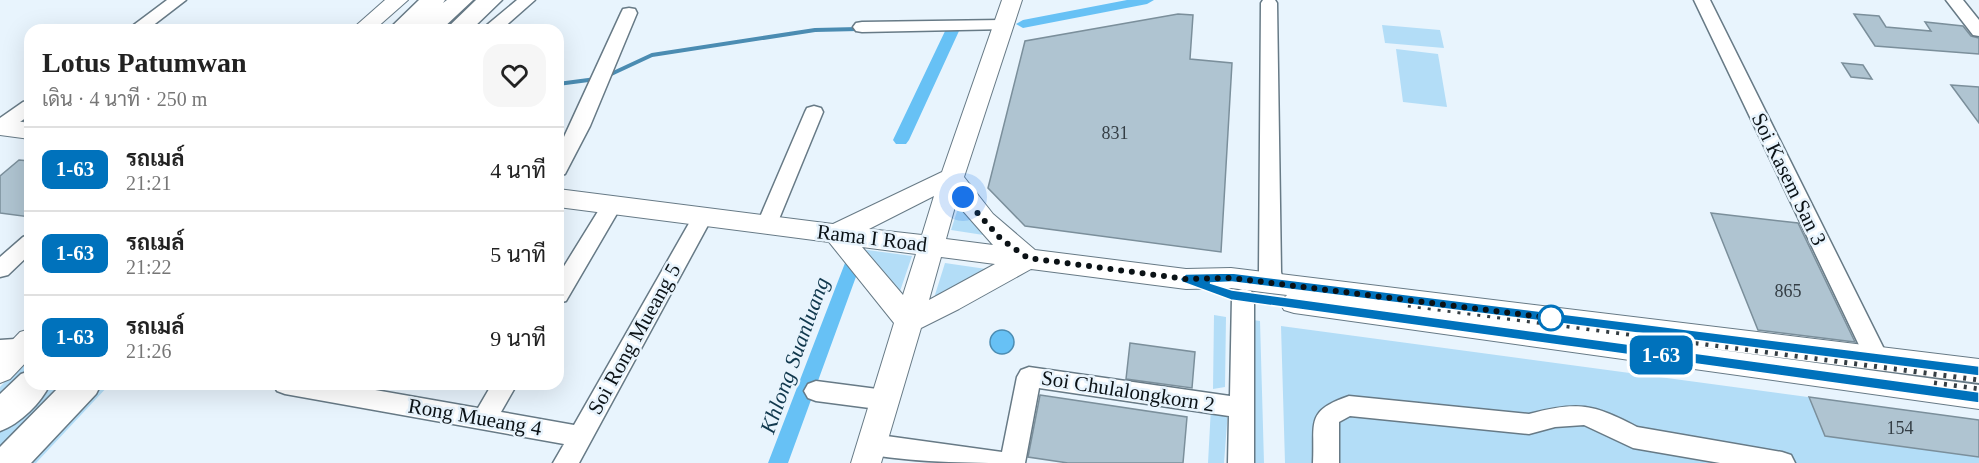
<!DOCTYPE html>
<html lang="th">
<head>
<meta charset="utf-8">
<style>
	:root { --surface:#fff; --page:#f6f6f6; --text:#222; --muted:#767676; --line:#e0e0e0 }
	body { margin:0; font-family:"Times New Roman",Sarabun,serif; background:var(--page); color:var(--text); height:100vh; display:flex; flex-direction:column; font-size:22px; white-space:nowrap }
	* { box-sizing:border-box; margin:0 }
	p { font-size:20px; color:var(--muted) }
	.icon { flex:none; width:33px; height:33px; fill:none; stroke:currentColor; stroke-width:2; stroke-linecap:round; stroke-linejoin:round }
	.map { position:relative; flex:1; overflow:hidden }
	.drawer { position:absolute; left:24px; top:24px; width:540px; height:366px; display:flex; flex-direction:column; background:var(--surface); border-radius:18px; box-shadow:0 6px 24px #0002 }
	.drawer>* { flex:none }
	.badge { padding:0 12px; border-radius:9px; font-size:21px; line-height:39px }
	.you { position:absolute; width:30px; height:30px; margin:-15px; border:4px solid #fff; border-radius:50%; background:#1a73e8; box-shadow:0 0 0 9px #1a73e833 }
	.map>.badge { position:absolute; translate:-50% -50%; box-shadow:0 0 0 3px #fff }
	.round { display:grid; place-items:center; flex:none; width:63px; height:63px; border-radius:18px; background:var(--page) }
	.overview { display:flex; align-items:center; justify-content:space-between; height:102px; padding:0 18px }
	h1 { font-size:28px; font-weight:700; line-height:45px }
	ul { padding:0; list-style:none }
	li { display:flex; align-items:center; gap:18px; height:84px; padding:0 18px; border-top:2px solid var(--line) }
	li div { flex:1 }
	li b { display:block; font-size:22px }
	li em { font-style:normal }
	li .badge { min-width:66px; font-weight:700; text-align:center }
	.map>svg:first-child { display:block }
</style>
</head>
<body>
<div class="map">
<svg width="1979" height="463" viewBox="0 0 1979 463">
	<rect width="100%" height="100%" fill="#e8f4fd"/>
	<!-- green -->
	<path fill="#b3ddf7" d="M 1382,25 L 1440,30 L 1444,48 L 1385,43 Z
		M 1396,49 L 1438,54 L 1447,107 L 1403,102 Z
		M 960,202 L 990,236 L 951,230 Z
		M 860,249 L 912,256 L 899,294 Z
		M 945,263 L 993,270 L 934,298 Z
		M 1214,315 L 1226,317 L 1225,387 L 1213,389 Z
		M 1247,319 L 1260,321 L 1264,463 L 1249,463 Z
		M 1281,326 L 1979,420 L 1979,463 L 1285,463 Z
		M 26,359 L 30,359 L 30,384 L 110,384 L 36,463 L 0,463 L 0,387 Z
		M 1211,407 L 1228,410 L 1224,463 L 1208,463 Z"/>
	<!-- water -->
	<path fill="#67c1f5" stroke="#4b8cb2" stroke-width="1.5" d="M990 342a12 12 0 1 1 24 0a12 12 0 1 1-24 0Z"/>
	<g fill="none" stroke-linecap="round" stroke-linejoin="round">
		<!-- stream -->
		<path stroke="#4b8cb2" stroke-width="4" d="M 609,75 L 652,55 L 815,30 L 858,29
			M 558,84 L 596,79"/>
		<!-- canal -->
		<path fill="#67c1f5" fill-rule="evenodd" d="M 1127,0 L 1154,0 L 1147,4 L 1023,28 L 1016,24 L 1023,20 Z
			M 954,23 L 973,23 L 980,27 L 973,31 L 959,31 L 909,140 L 906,144 L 896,144 L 893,140 L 947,27 Z
			M 853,257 L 859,259 L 861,263 L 788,463 L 768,463 L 845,263 L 847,259 Z"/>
	</g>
	<!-- building -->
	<path fill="#afc4d1" stroke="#7b8f9b" stroke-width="1.5" d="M 1178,14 L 1193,15 L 1190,59 L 1232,63 L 1221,252 L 1025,226 L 988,188 L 1025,41 Z
		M 1854,14 L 1879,16 L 1886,27 L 1931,31 L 1925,22 L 1963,26 L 1971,36 L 1979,38 L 1979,54 L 1875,46 Z
		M 1842,63 L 1863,65 L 1872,79 L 1851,77 Z
		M 1951,85 L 1979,87 L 1979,123 Z
		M 19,160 L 30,161 L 30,217 L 0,213 L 0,176 Z
		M 1711,213 L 1798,223 L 1855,342 L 1758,330 Z
		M 1130,343 L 1195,352 L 1192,388 L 1126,379 Z
		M 1040,395 L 1187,417 L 1183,463 L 1068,463 L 1028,457 Z
		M 1809,397 L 1979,420 L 1979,457 L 1825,436 Z"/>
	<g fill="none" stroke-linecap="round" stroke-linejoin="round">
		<!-- minor casing -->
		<g stroke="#677a86" stroke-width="3">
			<path id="minor" d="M 167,0 L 186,0 L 147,30 L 127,30 Z
				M 517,0 L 535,0 L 501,30 L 481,30 Z
				M 1263,0 L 1275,0 L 1277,3 L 1281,272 L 1284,284 L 1281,290 L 1273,292 L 1265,290 L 1259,272 L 1261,3 Z
				M 1694,0 L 1710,0 L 1889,359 L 1885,366 L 1877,368 L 1869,366 Z
				M 1946,0 L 1963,0 L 1979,20 L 1979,36 L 1973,35 Z
				M 629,8 L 635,9 L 637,13 L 590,126 L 565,174 L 558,176 L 558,150 L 621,13 L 623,9 Z
				M 1002,20 L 1008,21 L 1011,25 L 1008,29 L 862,32 L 856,31 L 853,27 L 856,23 L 862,22 Z
				M 30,100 L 30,115 L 7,131 L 0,133 L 0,118 L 23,102 Z
				M 814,106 L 821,108 L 823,112 L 777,224 L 774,229 L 767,231 L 760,229 L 757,224 L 805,112 L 807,108 Z
				M 612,198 L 619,200 L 622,205 L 566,301 L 558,303 L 558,276 L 605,200 Z
				M 703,209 L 710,211 L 713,216 L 579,463 L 553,463 L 564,444 L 285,394 L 277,391 L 273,384 L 341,384 L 478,408 L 492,384 L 517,384 L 501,412 L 574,425 L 696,211 Z
				M 30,234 L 30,254 L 8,275 L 0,277 L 0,257 L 23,237 Z
				M 1243,289 L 1251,291 L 1254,297 L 1254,463 L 1228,463 L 1229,416 L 1039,388 L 1025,463 C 974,463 911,463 863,453 L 860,445 L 863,437 L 872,434 L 1002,452 L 1017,377 L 1021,370 L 1029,367 L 1230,396 L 1232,297 L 1235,291 Z
				M 30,338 L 30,356 L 0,358 L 0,340 Z
				M 816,381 L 885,390 L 894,393 L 897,400 L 894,407 L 885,410 L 816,401 L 808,398 L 804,391 L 808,384 Z
				M 1349,396 L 1529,414 C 1578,401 1593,404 1637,427 L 1782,452 L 1791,455 L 1795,463 L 1720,463 L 1633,448 L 1584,425 L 1555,427 L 1529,434 L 1350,416 L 1339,422 L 1339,463 L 1313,463 C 1315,422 1305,411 1349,396 Z"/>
		</g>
		<!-- major casing -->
		<g stroke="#677a86" stroke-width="2">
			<path id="major" d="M 385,0 L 408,0 L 374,30 L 351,30 Z
				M 1002,0 L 1022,0 L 964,177 L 993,214 L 1035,250 L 1186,269 L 1231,268 L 1979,359 L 1979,383 L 1691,346 L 1979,385 L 1979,409 L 1294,313 L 1284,310 L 1280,303 L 1287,295 L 1231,288 L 1186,289 L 1031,269 L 959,309 L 921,328 L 881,463 L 851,463 L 894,323 L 829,242 L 558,207 L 558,189 L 833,224 L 942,172 ZM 934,196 L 922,235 L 869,229 ZM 956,203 L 993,245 L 946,239 ZM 862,247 L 916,254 L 903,295 ZM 941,257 L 995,264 L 929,300 Z
				M 0,119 L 30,123 L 30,139 L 0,135 Z
				M 30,329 L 30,358 L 10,379 L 0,383 L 0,353 L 20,332 Z"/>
		</g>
		<!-- highway casing -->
		<g stroke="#677a86" stroke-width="3">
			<path id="highway" d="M 419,0 L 445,0 L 443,3 L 447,0 L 473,0 L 441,30 L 388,30 Z
				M 476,0 L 502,0 L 471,30 L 445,30 Z
				M 30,371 L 30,384 L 50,384 C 41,403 20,424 0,431 L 0,394 L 21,374 Z
				M 62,384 L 101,384 L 96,394 L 31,463 L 0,463 L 0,447 Z"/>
		</g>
		<!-- minor -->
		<use href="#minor" fill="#fff" fill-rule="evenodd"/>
		<!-- major -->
		<use href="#major" fill="#fff" fill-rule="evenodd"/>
		<!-- highway -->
		<use href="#highway" fill="#fff" fill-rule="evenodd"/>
		<!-- rail -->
		<path stroke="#353d42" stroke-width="5" stroke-dasharray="3 7" stroke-linecap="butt" d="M 1408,305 L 1979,380
			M 1934,383 L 1979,389"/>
	</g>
	<!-- line -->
	<path fill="#0072bc" stroke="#fff" stroke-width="1.5" d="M 1232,273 L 1979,366 L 1979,376 L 1232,282 L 1210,283 L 1232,290 L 1979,392 L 1979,403 L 1231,300 L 1182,282 L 1180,279 L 1186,274 Z"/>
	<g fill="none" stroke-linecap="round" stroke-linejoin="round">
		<!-- walk -->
		<path stroke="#0b1216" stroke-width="6" stroke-dasharray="0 10.8" d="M 963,197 L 1001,239 L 1028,258 L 1186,279 L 1232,278 L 1551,318"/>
	</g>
	<!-- markers -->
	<circle fill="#fff" stroke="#0072bc" stroke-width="3" cx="1551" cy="318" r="12"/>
	<g text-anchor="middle" stroke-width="5" stroke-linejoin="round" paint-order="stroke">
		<!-- number labels -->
		<g font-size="18" fill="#343e45">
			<text x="1115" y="139">831</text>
			<text x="1788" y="297">865</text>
			<text x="1900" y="434">154</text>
		</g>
		<!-- street labels -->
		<g font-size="21" fill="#0b1216" stroke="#e8f4fd">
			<text transform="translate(1789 179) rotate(64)" y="7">Soi Kasem San 3</text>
			<text transform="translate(872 238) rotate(7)" y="7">Rama I Road</text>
			<text transform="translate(634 339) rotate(-61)" y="7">Soi Rong Mueang 5</text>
			<text transform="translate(1128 391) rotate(9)" y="7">Soi Chulalongkorn 2</text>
			<text transform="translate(475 417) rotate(10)" y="7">Rong Mueang 4</text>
		</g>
		<!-- water labels -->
		<g font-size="22" font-style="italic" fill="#10384d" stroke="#e8f4fd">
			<text transform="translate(794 355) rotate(-70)" y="8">Khlong Suanluang</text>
		</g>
	</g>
</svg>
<div class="you" style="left:963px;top:197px"></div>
<b class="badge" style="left:1661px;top:355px;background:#0072bc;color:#fff">1-63</b>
<section class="drawer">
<div class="overview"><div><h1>Lotus Patumwan</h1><p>เดิน · 4 นาที · 250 m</p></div><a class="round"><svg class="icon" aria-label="heart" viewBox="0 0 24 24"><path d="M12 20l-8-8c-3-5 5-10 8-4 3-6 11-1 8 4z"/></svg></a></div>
<ul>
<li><span class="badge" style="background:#0072bc;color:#fff">1-63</span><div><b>รถเมล์</b><p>21:21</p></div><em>4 นาที</em></li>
<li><span class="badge" style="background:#0072bc;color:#fff">1-63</span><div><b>รถเมล์</b><p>21:22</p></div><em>5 นาที</em></li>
<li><span class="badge" style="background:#0072bc;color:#fff">1-63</span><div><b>รถเมล์</b><p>21:26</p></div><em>9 นาที</em></li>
</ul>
</section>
</div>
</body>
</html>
